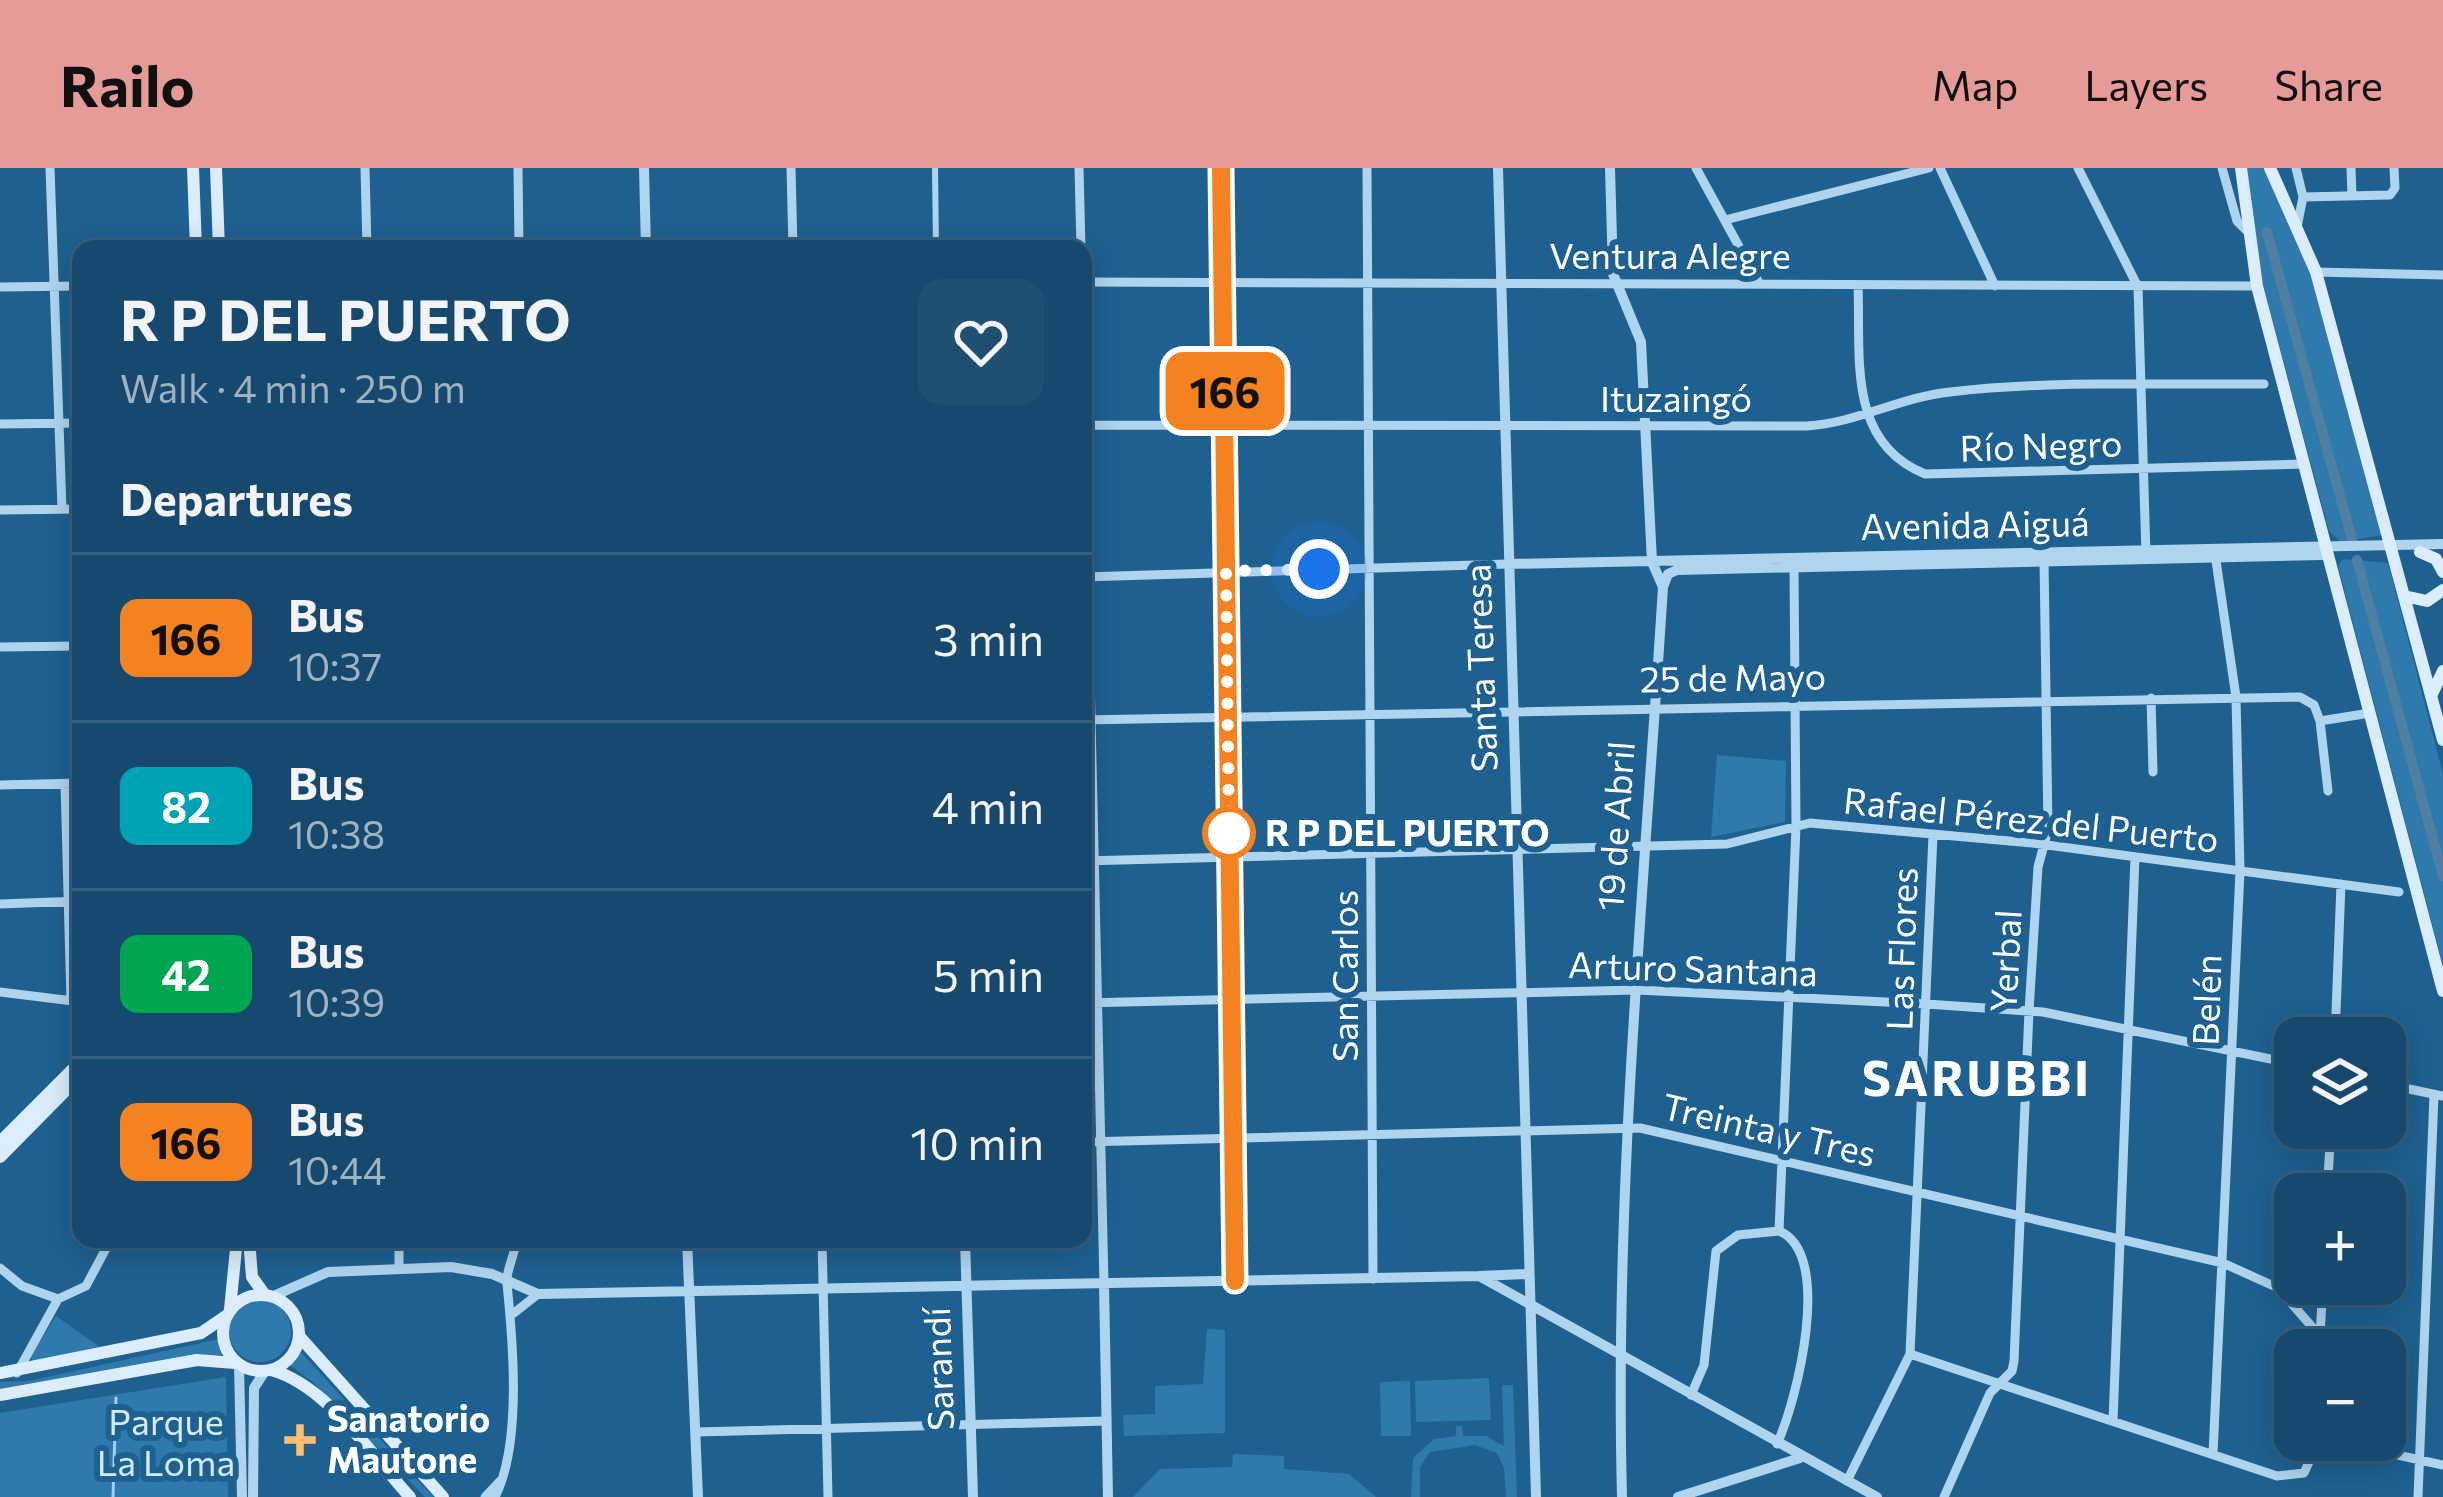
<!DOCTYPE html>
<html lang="en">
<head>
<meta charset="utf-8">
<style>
	:root { --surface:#16496d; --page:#1f5072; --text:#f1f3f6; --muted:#9eb2c2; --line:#356180; --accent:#e69b98 }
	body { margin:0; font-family:Commissioner,sans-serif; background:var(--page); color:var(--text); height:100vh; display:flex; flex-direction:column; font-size:45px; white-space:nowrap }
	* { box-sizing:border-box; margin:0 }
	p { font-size:39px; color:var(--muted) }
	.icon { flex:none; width:66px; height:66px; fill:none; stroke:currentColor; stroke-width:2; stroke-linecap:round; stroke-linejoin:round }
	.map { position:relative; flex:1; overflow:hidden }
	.details { position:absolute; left:72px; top:72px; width:1020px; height:1008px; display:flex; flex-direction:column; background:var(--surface); border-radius:24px; box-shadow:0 6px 30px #0003,0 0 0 3px var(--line) }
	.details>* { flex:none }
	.badge { padding:0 24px; border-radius:18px; font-size:42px; line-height:78px }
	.buttons { position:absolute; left:2274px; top:849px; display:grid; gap:24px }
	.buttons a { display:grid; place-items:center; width:132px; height:132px; border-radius:24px; background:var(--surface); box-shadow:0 6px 30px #0003,0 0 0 3px var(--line); font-size:60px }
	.you { position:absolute; width:60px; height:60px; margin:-30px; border:9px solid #fff; border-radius:50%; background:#1a73e8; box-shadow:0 0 0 18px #1a73e833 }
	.map>.badge { position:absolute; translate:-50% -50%; box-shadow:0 0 0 6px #fff }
	h2 { padding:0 48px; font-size:45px; line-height:108px }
	.round { display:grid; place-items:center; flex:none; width:126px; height:126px; border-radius:24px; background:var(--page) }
	.summary { display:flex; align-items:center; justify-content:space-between; height:204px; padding:0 48px }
	h1 { font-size:57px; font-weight:700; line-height:90px }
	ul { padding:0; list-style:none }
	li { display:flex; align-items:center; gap:36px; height:168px; padding:0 48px; border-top:3px solid var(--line) }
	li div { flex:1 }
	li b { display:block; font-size:45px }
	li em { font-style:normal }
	li .badge { min-width:132px; font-weight:700; text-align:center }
	header { display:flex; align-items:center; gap:72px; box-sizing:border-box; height:168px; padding:0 60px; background:var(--accent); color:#111 }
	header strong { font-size:57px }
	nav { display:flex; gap:66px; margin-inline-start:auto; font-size:42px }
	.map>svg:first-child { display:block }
</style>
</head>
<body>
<header>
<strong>Railo</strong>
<nav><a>Map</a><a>Layers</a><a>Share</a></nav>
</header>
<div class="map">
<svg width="2443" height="1329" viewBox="0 0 2443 1329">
	<rect width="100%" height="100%" fill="#1e6191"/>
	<!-- green -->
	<path fill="#2e7aad" d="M 2246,0 L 2264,0 L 2309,100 L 2382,367 L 2341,374 L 2329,363 L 2262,113 Z
		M 2343,391 L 2388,395 L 2443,606 L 2443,797 L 2338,398 Z
		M 1717,587 L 1786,593 L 1785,654 L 1711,669 Z
		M229 1163a31 31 0 1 1 62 0a31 31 0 1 1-62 0Z
		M 56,1148 L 100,1179 L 33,1193 L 30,1189 Z
		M 1207,1161 L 1225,1162 L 1225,1265 L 1124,1268 L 1123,1247 L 1155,1246 L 1155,1218 L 1203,1216 Z
		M 219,1171 L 225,1187 L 194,1187 L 0,1222 L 0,1214 L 29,1213 Z
		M 299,1182 L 433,1329 L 425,1329 L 313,1214 L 288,1196 Z
		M 226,1209 L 228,1329 L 0,1329 L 0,1245 Z
		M 1489,1210 L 1491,1252 L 1416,1254 L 1415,1213 Z
		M 1410,1213 L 1411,1268 L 1381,1268 L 1380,1214 Z
		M 1502,1217 L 1513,1217 L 1517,1329 L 1506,1329 L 1504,1300 L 1497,1285 L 1475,1277 L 1430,1284 L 1420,1299 L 1420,1329 L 1411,1329 L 1413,1290 L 1434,1271 L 1456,1268 L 1456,1258 L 1462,1258 L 1463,1268 L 1486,1268 L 1504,1278 Z
		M 1233,1286 L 1284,1288 L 1284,1301 L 1349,1306 L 1376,1329 L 1133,1329 L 1160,1301 L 1232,1299 Z"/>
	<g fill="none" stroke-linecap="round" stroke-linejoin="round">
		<!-- stream -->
		<path stroke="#a2d1ef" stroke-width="3" d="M 113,1329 L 116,1230"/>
		<!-- canal -->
		<path stroke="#517fa1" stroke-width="10" d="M 2267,64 L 2352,371
			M 2357,392 L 2443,708"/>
		<!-- pedestrian -->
		<path stroke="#afd4ee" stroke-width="6" d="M 935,0 L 936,81"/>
		<!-- minor -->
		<path stroke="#afd4ee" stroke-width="9" d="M 50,0 L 62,341
			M 365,0 L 367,81
			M 518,0 L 519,81
			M 791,0 L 793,81
			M 1079,0 L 1081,81
			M 1367,0 L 1373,1111
			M 1696,0 L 1759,115
			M 1940,0 L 1995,118
			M 2078,0 L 2138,119 L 2146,387
			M 2222,0 L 2237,53 L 2248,64
			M 2296,0 L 2303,29 L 2297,59
			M 2351,0 L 2352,28
			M 2303,29 L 2390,27 L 2395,20 L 2394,0
			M 1725,52 L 1929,0
			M 2316,104 L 2443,107
			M 1083,114 L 2257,118
			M 1858,117 C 1861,188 1846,274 1925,306 L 2304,296
			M 0,119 L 81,118
			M 1083,202 L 1104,1116
			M 0,256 L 81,255
			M 1083,257 L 1807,258 C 1857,255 1900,229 1950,224 C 2052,212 2160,217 2264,216
			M 0,342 L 81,341
			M 1083,409 L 1508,396
			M 0,479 L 81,478
			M 2151,530 L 2153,604
			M 1083,552 L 2300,529 L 2314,537 L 2320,553 L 2370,545
			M 2320,553 L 2328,623
			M 65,616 L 71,833
			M 0,617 L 81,615
			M 1083,693 L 1727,676 L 1810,655 L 2032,675 L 2399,724
			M 0,736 L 81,733
			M 0,824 L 81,834
			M 1083,835 L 1637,822 L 1926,836 L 2043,844 L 2295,896
			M 2335,870 L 2341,716
			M 2385,916 L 2443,928
			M 1083,974 L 1640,960 L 2223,1095 L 2278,1120 L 2320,1168 L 2320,1182
			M 2327,1026 L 2331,960
			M 1779,1063 L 1796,659 L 1794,397
			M 399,1071 L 399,1100
			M 822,1071 L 828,1329
			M 0,1100 L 22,1118 L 58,1131
			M 514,1145 L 538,1126
			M 2320,1168 L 2323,1116
			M 1910,1186 L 2277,1308 L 2304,1305 L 2319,1272
			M 17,1205 L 58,1131 L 86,1118 L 111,1071
			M 1691,1227 L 1704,1197 L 1716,1083 L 1738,1067 L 1779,1063
			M 2113,1253 L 2135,689
			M 696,1264 L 1106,1253
			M 2330,1272 L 2443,1297
			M 1777,1276 C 1797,1233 1834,1085 1779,1063
			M 2213,1286 L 2240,703 L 2236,529 L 2215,386
			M 1847,1313 L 1910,1186 L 1933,667
			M 485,1329 L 500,1313
			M 495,1329 C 522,1276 513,1174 507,1116 C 505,1103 516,1086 516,1071
			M 1944,1329 L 1990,1225 L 2012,1203 L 2014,1193 L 2029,843 L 2038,699 L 2048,662 L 2044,391
			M 2418,1329 L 2434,927"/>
		<!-- tertiary -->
		<path stroke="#afd4ee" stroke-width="10" d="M 644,0 L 646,81
			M 1221,0 L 1235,1113
			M 1498,0 L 1536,1329
			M 1610,0 L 1613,106 L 1641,174 L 1652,394 L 1663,419 C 1644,722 1614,1025 1622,1329
			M 1508,396 L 2443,376
			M 1663,419 L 1668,406 L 1677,402 L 2322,387
			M 687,1071 L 698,1329
			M 965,1071 L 973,1329
			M 1479,1108 L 1529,1106
			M 1104,1116 L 1108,1329
			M 271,1129 L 328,1104 L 451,1099 L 492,1106 L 538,1126 L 1479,1108 L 1877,1329
			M 239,1197 L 242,1329
			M 253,1329 L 254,1220 L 265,1203
			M 1678,1329 L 1800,1290"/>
		<!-- secondary -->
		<path stroke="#dbedfa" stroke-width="12" d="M 193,0 L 196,81
			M 216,0 L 219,81
			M 2241,0 L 2257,118 L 2443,823
			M 2270,0 L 2316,104 L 2443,572
			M 2420,384 L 2436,391 L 2443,404
			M 2404,428 L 2427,433 L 2443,422
			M 2432,526 L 2443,503
			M 0,974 L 81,893
			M 0,989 L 81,907
			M 249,1071 L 252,1109 L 265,1127
			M223 1165a38 38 0 1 1 76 0a38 38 0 1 1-76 0Z
			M 230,1141 L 237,1071
			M 299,1168 L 443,1329
			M 271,1202 C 327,1217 372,1288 410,1329
			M 0,1205 L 201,1165 L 226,1148
			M 0,1227 L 197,1192 L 235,1195"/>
	</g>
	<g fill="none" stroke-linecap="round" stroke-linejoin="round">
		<!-- line casing -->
		<g stroke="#fff" stroke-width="27">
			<path id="line" d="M 1221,0 L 1235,1113"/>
		</g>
		<!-- line -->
		<use href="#line" stroke="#f58220" stroke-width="18"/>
		<!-- walk -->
		<path stroke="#fff" stroke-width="12" stroke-dasharray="0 21.6" d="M 1229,665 L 1226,403 L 1319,401"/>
	</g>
	<!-- markers -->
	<circle fill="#fff" stroke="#f58220" stroke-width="6" cx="1229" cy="665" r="24"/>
	<path fill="#fcbf6e" stroke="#1e6191" stroke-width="4.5" d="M294 1254h12v12h12v12h-12v12h-12v-12h-12v-12h12z"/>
	<g text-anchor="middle" stroke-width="12" stroke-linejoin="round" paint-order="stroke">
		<!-- street labels -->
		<g font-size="36" fill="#fff" stroke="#1e6191">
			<text x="1670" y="101">Ventura Alegre</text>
			<text x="1676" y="244">Ituzaingó</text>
			<text transform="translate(2041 278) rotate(-2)" y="13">Río Negro</text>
			<text transform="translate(1975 357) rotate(-1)" y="13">Avenida Aiguá</text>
			<text transform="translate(1481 500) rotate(-92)" y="13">Santa Teresa</text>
			<text transform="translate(1733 510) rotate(-1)" y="13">25 de Mayo</text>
			<text transform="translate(2031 652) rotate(6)" y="13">Rafael Pérez del Puerto</text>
			<text transform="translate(1616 658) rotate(-86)" y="13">19 de Abril</text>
			<text transform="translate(1902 781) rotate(-88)" y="13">Las Flores</text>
			<text transform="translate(2006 793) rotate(-87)" y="13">Yerbal</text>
			<text transform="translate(1693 801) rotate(2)" y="13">Arturo Santana</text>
			<text transform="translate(1345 808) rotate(-90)" y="13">San Carlos</text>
			<text transform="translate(2207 832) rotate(-88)" y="13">Belén</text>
			<text transform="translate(1769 962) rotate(13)" y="13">Treinta y Tres</text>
			<text transform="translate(939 1201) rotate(-92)" y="13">Sarandí</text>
		</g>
		<!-- stop labels -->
		<g font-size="36" font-weight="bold" fill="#fff" stroke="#1e6191" text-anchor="start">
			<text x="1265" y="678">R P DEL PUERTO</text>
		</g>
		<!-- poi labels -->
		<g font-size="36" font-weight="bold" fill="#fff" stroke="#1e6191" text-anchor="start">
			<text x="327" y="1264">Sanatorio<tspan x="327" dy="41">Mautone</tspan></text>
		</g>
		<!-- park labels -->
		<g font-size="36" fill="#d4ebfa" stroke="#1e6191">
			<text x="166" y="1267">Parque<tspan x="166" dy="41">La Loma</tspan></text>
		</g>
		<!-- district labels -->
		<g font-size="48" font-weight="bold" letter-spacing="3" fill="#fff" stroke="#1e6191">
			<text x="1977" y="928">SARUBBI</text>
		</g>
	</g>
</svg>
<div class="buttons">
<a><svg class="icon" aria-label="layers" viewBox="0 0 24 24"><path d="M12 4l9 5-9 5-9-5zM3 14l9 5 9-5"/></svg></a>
<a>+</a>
<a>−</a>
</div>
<div class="you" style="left:1319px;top:401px"></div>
<b class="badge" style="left:1225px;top:223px;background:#f58220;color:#111">166</b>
<section class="details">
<div class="summary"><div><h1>R P DEL PUERTO</h1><p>Walk · 4 min · 250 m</p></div><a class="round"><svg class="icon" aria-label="heart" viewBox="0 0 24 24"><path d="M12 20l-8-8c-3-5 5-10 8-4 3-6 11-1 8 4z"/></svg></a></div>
<h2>Departures</h2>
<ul>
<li><span class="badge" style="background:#f58220;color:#111">166</span><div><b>Bus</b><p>10:37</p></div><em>3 min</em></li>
<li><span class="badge" style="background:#00a3b4;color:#fff">82</span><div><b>Bus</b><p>10:38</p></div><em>4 min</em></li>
<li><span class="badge" style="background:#00a651;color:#fff">42</span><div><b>Bus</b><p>10:39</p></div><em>5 min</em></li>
<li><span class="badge" style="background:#f58220;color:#111">166</span><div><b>Bus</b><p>10:44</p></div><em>10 min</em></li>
</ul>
</section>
</div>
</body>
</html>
